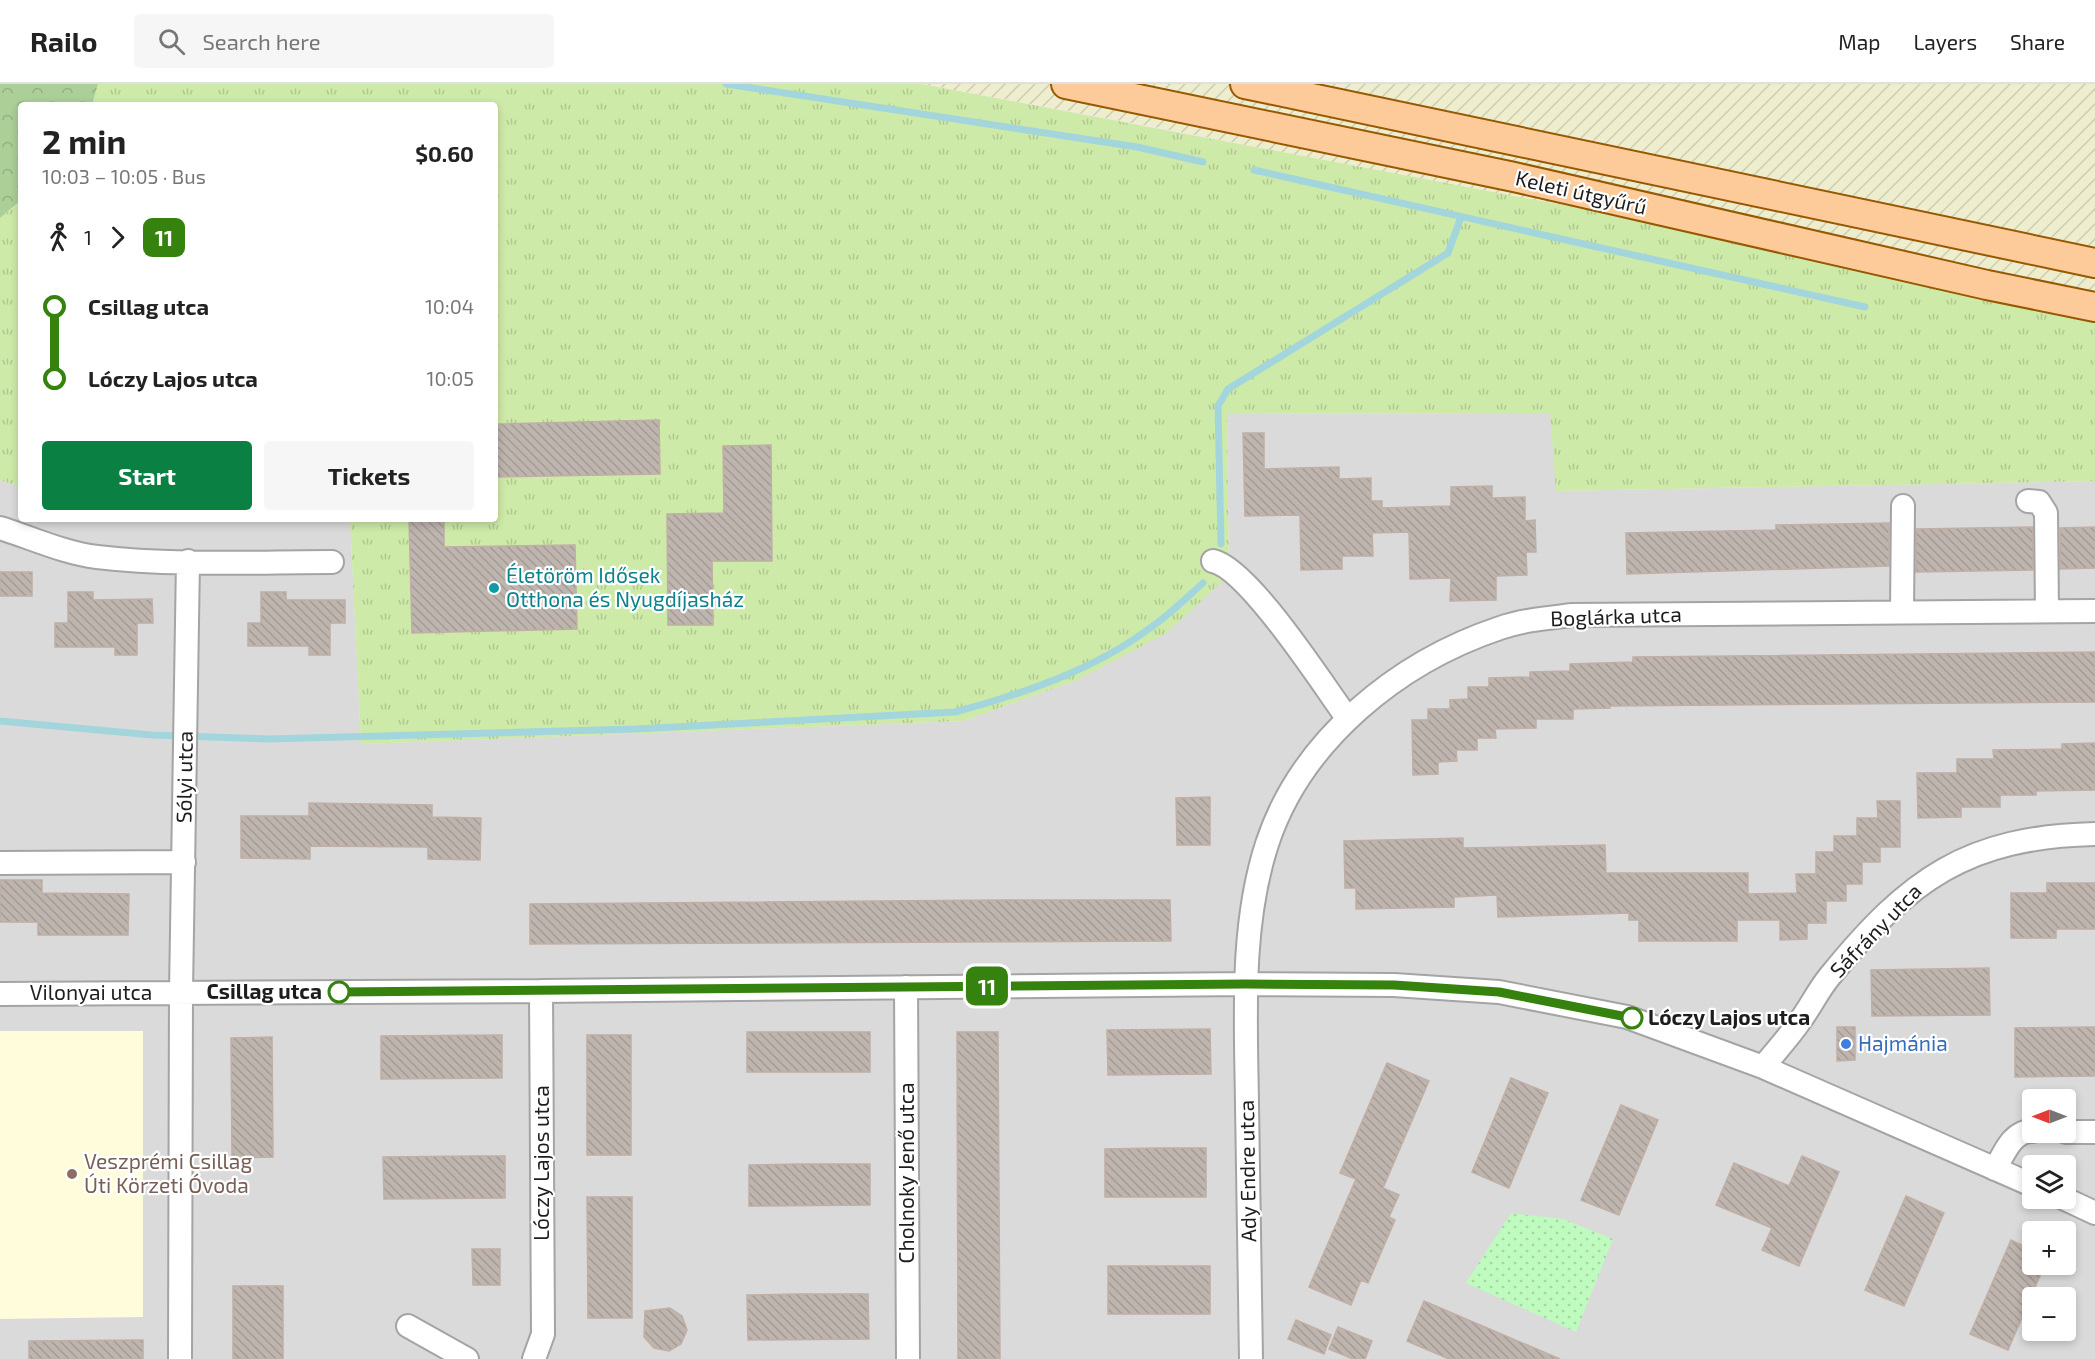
<!DOCTYPE html>
<html lang="en">
<head>
<meta charset="utf-8">
<style>
	:root { --surface:#fff; --page:#f6f6f6; --text:#222; --muted:#767676; --line:#e0e0e0; --accent:#0b8043 }
	body { margin:0; font-family:"Exo 2",sans-serif; background:var(--page); color:var(--text); height:100vh; display:flex; flex-direction:column; font-size:22px; white-space:nowrap }
	* { box-sizing:border-box; margin:0 }
	p { font-size:20px; color:var(--muted) }
	.icon { flex:none; width:33px; height:33px; fill:none; stroke:currentColor; stroke-width:2; stroke-linecap:round; stroke-linejoin:round }
	.map { position:relative; flex:1; overflow:hidden }
	.panel { position:absolute; left:18px; top:18px; width:480px; height:420px; display:flex; flex-direction:column; background:var(--surface); border-radius:6px; box-shadow:0 3px 9px #0003 }
	.panel>* { flex:none }
	.badge { padding:0 12px; border-radius:9px; font-size:21px; line-height:39px }
	.needle { width:39px; rotate:270deg }
	.buttons { position:absolute; left:2022px; top:1005px; display:grid; gap:12px }
	.buttons a { display:grid; place-items:center; width:54px; height:54px; border-radius:6px; background:var(--surface); box-shadow:0 3px 9px #0003; font-size:30px }
	.map>.badge { position:absolute; translate:-50% -50%; box-shadow:0 0 0 3px #fff }
	.legs { display:flex; align-items:center; gap:9px; height:66px; padding:0 24px; font-size:20px }
	.legs p { margin-inline-start:auto }
	.head { display:flex; align-items:center; justify-content:space-between; height:102px; padding:0 24px }
	h1 { font-size:33px; font-weight:700; line-height:45px }
	.action { display:flex; gap:12px; margin-top:auto; padding:12px 24px }
	.action a { flex:1; height:69px; border-radius:6px; background:var(--accent); color:#fff; font-size:24px; font-weight:700; line-height:69px; text-align:center }
	.action a+a { background:var(--page); color:var(--text) }
	ul { padding:0 24px; list-style:none }
	li { display:flex; align-items:center; gap:21px; height:72px; font-size:22px }
	li i { display:grid; place-items:center; width:9px; height:100%; margin:0 8px; background:currentColor }
	li i::after { content:''; width:15px; height:15px; margin:-8px; border:4px solid; border-radius:50%; background:var(--surface) }
	li p { margin-inline-start:auto }
	li:first-child i { background:linear-gradient(#0000 50%,currentColor 0) }
	li:last-child i { background:linear-gradient(currentColor 50%,#0000 0) }
	header { display:flex; align-items:center; gap:36px; box-sizing:border-box; height:84px; padding:0 30px; background:var(--surface); border-bottom:2px solid var(--line) }
	header strong { font-size:28px }
	nav { display:flex; gap:33px; margin-inline-start:auto; font-size:21px }
	.search { width:420px; height:54px; background:var(--page); display:flex; align-items:center; gap:15px; box-sizing:border-box; padding:0 21px; border-radius:6px; color:var(--muted); font-size:22px }
	.map>svg:first-child { display:block }
</style>
</head>
<body>
<header>
<strong>Railo</strong>
<div class="search"><svg class="icon" aria-label="search" viewBox="0 0 24 24"><circle cx="10" cy="10" r="6"/><path d="M15 15l6 6"/></svg>Search here</div>
<nav><a>Map</a><a>Layers</a><a>Share</a></nav>
</header>
<div class="map">
<svg width="2095" height="1275" viewBox="0 0 2095 1275">
	<defs>
		<pattern id="farmland-furrows" width="10" height="10" patternUnits="userSpaceOnUse" patternTransform="scale(1.5)"><rect width="10" height="10" fill="#eeeece"/><path d="M-1 1l2-2M0 10L10 0M9 11l2-2" fill="none" stroke="#ccccb0"/></pattern>
		<pattern id="grass-tufts" width="24" height="20" patternUnits="userSpaceOnUse" patternTransform="scale(1.5)"><rect width="24" height="20" fill="#ceeaa8"/><path d="M3 7l-1-3M5 7V3M7 7l1-3M15 17l-1-3M17 17v-4M19 17l1-3" fill="none" stroke="#b0c890"/></pattern>
		<pattern id="forest-crowns" width="20" height="18" patternUnits="userSpaceOnUse" patternTransform="scale(1.5)"><rect width="20" height="18" fill="#acce97"/><path d="M2 6a3 3 0 1 1 6 0M12 15a3 3 0 1 1 6 0" fill="none" stroke="#94b082"/></pattern>
		<pattern id="park-dots" width="8" height="8" patternUnits="userSpaceOnUse" patternTransform="scale(1.5)"><rect width="8" height="8" fill="#bffabf"/><path d="M2 2h.1M6 6h.1" fill="none" stroke="#a4d6a4" stroke-width="1.8" stroke-linecap="round"/></pattern>
		<pattern id="building-back-hatch" width="6" height="6" patternUnits="userSpaceOnUse" patternTransform="scale(1.5)"><rect width="6" height="6" fill="#bfb5af"/><path d="M-1 5l2 2M0 0l6 6M5-1l2 2" fill="none" stroke="#a49b96"/></pattern>
	</defs>
	<rect width="100%" height="100%" fill="#efeae3"/>
	<!-- residential -->
	<path fill="#dbdada" fill-rule="evenodd" d="M 1550,329 L 1557,407 L 2095,397 L 2095,1275 L 0,1275 L 0,396 L 21,403 L 21,435 L 350,435 L 361,660 L 963,637 L 1077,596 L 1229,491 L 1227,330 ZM 2032,1016 L 2066,1016 L 2066,1048 L 2032,1048 ZM 2032,1082 L 2066,1082 L 2066,1114 L 2032,1114 ZM 2032,1148 L 2066,1148 L 2066,1180 L 2032,1180 ZM 2032,1214 L 2066,1214 L 2066,1246 L 2032,1246 Z"/>
	<!-- education -->
	<path fill="#fffcdc" d="M 0,947 L 143,947 L 143,1233 L 0,1235 Z"/>
	<!-- farmland -->
	<path fill="url(#farmland-furrows)" d="M 922,0 L 2095,0 L 2095,234 L 1186,49 Z"/>
	<!-- grass -->
	<path fill="url(#grass-tufts)" d="M 98,0 L 922,0 L 1737,154 L 2095,234 L 2095,397 L 1556,407 L 1550,329 L 1227,330 L 1229,491 L 1167,549 L 1077,596 L 963,637 L 361,660 L 350,436 L 306,435 L 495,435 L 495,21 L 92,21 Z
		M 21,116 L 21,403 L 0,396 L 0,134 Z"/>
	<!-- forest -->
	<path fill="url(#forest-crowns)" d="M 0,0 L 98,0 L 92,21 L 21,21 L 21,116 L 0,134 Z"/>
	<!-- park -->
	<path fill="url(#park-dots)" d="M 1511,1129 L 1563,1135 L 1613,1155 L 1576,1248 L 1466,1199 Z"/>
	<g fill="none" stroke-linecap="round" stroke-linejoin="round">
		<!-- stream -->
		<path stroke="#a3d5dd" stroke-width="7" d="M 726,0 L 1137,63 L 1203,78
			M 1254,86 L 1865,223
			M 1221,460 L 1218,322 L 1228,305 L 1448,169 L 1461,133
			M 0,637 L 152,651 L 269,655 L 636,645 L 955,628 C 1022,610 1094,586 1150,544 C 1169,531 1186,514 1203,499"/>
	</g>
	<!-- building -->
	<path fill="url(#building-back-hatch)" stroke="#c0afa5" stroke-width="1.5" d="M 659,336 L 660,390 L 495,393 L 495,340 Z
		M 1243,349 L 1264,349 L 1264,385 L 1339,383 L 1339,395 L 1371,394 L 1371,417 L 1382,417 L 1382,424 L 1451,422 L 1451,403 L 1492,402 L 1492,414 L 1525,413 L 1525,437 L 1535,436 L 1536,468 L 1526,468 L 1527,491 L 1496,492 L 1496,516 L 1450,517 L 1451,494 L 1410,495 L 1409,448 L 1372,449 L 1373,472 L 1342,472 L 1342,485 L 1301,486 L 1300,431 L 1245,432 Z
		M 771,361 L 772,477 L 712,477 L 713,541 L 668,541 L 667,430 L 724,429 L 723,362 Z
		M 409,435 L 444,435 L 444,463 L 575,461 L 577,545 L 412,549 Z
		M 1889,439 L 1889,482 L 1627,490 L 1626,449 L 1776,446 L 1776,441 Z
		M 2033,443 L 2033,486 L 1916,488 L 1916,445 Z
		M 2095,443 L 2095,484 L 2060,485 L 2060,444 Z
		M 0,488 L 32,488 L 32,512 L 0,512 Z
		M 68,508 L 93,508 L 93,516 L 152,515 L 153,539 L 137,539 L 137,571 L 115,571 L 115,563 L 55,563 L 55,539 L 68,539 Z
		M 261,508 L 286,508 L 286,516 L 345,516 L 345,539 L 330,539 L 330,571 L 309,571 L 309,562 L 248,562 L 248,539 L 261,539 Z
		M 2095,568 L 2095,618 L 1610,622 L 1610,624 L 1573,625 L 1573,635 L 1536,635 L 1536,644 L 1495,645 L 1496,654 L 1477,654 L 1477,666 L 1456,666 L 1457,677 L 1438,678 L 1438,690 L 1413,691 L 1412,636 L 1428,636 L 1428,625 L 1450,625 L 1450,616 L 1468,615 L 1468,603 L 1489,603 L 1489,594 L 1530,593 L 1530,588 L 1570,587 L 1570,580 L 1633,578 L 1633,573 Z
		M 2095,659 L 2095,706 L 2036,707 L 2036,711 L 2000,711 L 2000,723 L 1961,723 L 1961,733 L 1918,734 L 1917,689 L 1957,689 L 1957,675 L 1994,675 L 1993,666 L 2062,665 L 2062,660 Z
		M 1210,713 L 1210,761 L 1177,761 L 1176,714 Z
		M 1877,717 L 1900,717 L 1900,763 L 1880,763 L 1880,778 L 1862,778 L 1862,800 L 1846,800 L 1846,817 L 1826,817 L 1826,839 L 1807,839 L 1807,855 L 1780,856 L 1780,836 L 1737,836 L 1737,857 L 1639,857 L 1639,836 L 1629,836 L 1629,829 L 1498,833 L 1497,811 L 1454,813 L 1454,823 L 1356,825 L 1356,804 L 1345,804 L 1344,757 L 1463,754 L 1463,764 L 1605,761 L 1606,789 L 1748,789 L 1748,810 L 1797,809 L 1796,790 L 1816,790 L 1816,768 L 1834,768 L 1834,752 L 1857,752 L 1857,734 L 1878,734 Z
		M 309,719 L 432,721 L 432,733 L 481,734 L 480,776 L 428,775 L 428,763 L 310,762 L 310,775 L 241,774 L 241,732 L 309,732 Z
		M 0,796 L 42,796 L 42,809 L 129,810 L 128,851 L 38,851 L 38,838 L 0,838 Z
		M 2047,799 L 2095,799 L 2095,845 L 2056,845 L 2056,854 L 2011,854 L 2011,809 L 2047,809 Z
		M 999,816 L 1170,816 L 1171,857 L 530,860 L 530,820 Z
		M 1989,884 L 1990,931 L 1872,932 L 1871,886 Z
		M 1837,943 L 1855,943 L 1855,976 L 1837,977 Z
		M 2095,943 L 2095,992 L 2015,993 L 2015,944 Z
		M 1210,945 L 1211,990 L 1108,991 L 1107,946 Z
		M 747,948 L 870,948 L 870,988 L 747,988 Z
		M 957,948 L 998,948 L 1000,1275 L 958,1275 Z
		M 502,951 L 502,994 L 381,995 L 381,952 Z
		M 587,951 L 631,951 L 631,1071 L 587,1071 Z
		M 272,953 L 273,1073 L 232,1074 L 231,954 Z
		M 1387,979 L 1429,997 L 1383,1104 L 1399,1111 L 1389,1133 L 1395,1136 L 1368,1199 L 1361,1196 L 1351,1221 L 1309,1203 L 1356,1095 L 1340,1089 Z
		M 1511,994 L 1548,1009 L 1509,1104 L 1472,1088 Z
		M 1621,1021 L 1658,1036 L 1619,1131 L 1581,1116 Z
		M 1156,1064 L 1206,1064 L 1206,1113 L 1105,1113 L 1105,1065 Z
		M 474,1072 L 505,1072 L 505,1114 L 384,1115 L 383,1073 Z
		M 1802,1072 L 1839,1088 L 1799,1182 L 1762,1166 L 1772,1144 L 1716,1121 L 1734,1079 L 1789,1102 Z
		M 799,1080 L 870,1080 L 870,1121 L 749,1122 L 749,1081 Z
		M 1906,1112 L 1944,1129 L 1904,1222 L 1865,1206 Z
		M 587,1113 L 632,1113 L 632,1234 L 588,1234 Z
		M 2011,1156 L 2032,1166 L 2032,1180 L 2045,1180 L 2008,1266 L 1970,1250 Z
		M 472,1165 L 500,1165 L 500,1201 L 473,1201 Z
		M 1108,1182 L 1210,1182 L 1210,1230 L 1108,1230 Z
		M 233,1202 L 283,1202 L 283,1275 L 233,1275 Z
		M 798,1210 L 868,1210 L 869,1255 L 748,1256 L 747,1211 Z
		M 1424,1217 L 1560,1275 L 1449,1275 L 1407,1257 Z
		M 670,1224 L 682,1232 L 687,1246 L 681,1260 L 669,1267 L 654,1264 L 644,1253 L 645,1227 Z
		M 1296,1236 L 1331,1251 L 1324,1270 L 1288,1255 Z
		M 1338,1243 L 1372,1257 L 1365,1275 L 1353,1275 L 1329,1265 Z
		M 143,1256 L 143,1275 L 29,1275 L 29,1257 Z"/>
	<g fill="none" stroke-linecap="round" stroke-linejoin="round">
		<!-- minor casing -->
		<g stroke="#a4a4a4" stroke-width="26">
			<path id="minor" d="M 2028,417 L 2039,418 L 2046,429 L 2047,527
				M 0,444 C 32,454 64,469 97,473 C 173,482 255,478 332,478
				M 1213,477 C 1249,485 1323,601 1348,635
				M 1902,528 L 1903,422
				M 0,779 L 184,778
				M 906,903 L 908,1275
				M 0,910 L 541,907 L 1246,900 L 1394,901 L 1499,908 L 1627,933 L 1763,983 L 2032,1101
				M 1763,983 C 1775,968 1789,953 1800,937 C 1811,922 1819,905 1830,892 C 1909,795 1967,753 2095,750
				M 2066,1048 L 2095,1048
				M 1995,1085 C 2004,1070 2012,1047 2032,1047
				M 2063,1114 L 2095,1129
				M 408,1242 L 467,1275
				M 180,1275 L 181,908 L 188,477
				M 534,1275 L 543,1250 L 541,907
				M 1251,1275 C 1250,1190 1248,1106 1247,1021 C 1246,935 1240,843 1267,760 C 1301,656 1398,578 1500,544 C 1523,536 1548,534 1572,531 L 2095,527"/>
		</g>
		<!-- major casing -->
		<g stroke="#975800" stroke-width="32">
			<path id="major" d="M 1066,0 L 1514,93 L 1987,201 L 2095,223
				M 1245,0 L 2095,179"/>
		</g>
		<!-- minor -->
		<use href="#minor" stroke="#fff" stroke-width="22"/>
		<!-- major -->
		<use href="#major" stroke="#fdca9a" stroke-width="28"/>
	</g>
	<g fill="none" stroke-linecap="round" stroke-linejoin="round">
		<!-- line-1 casing -->
		<g stroke="#fff" stroke-width="14">
			<path id="line-1" d="M 339,908 L 1246,900 L 1394,901 L 1499,908 L 1632,934"/>
		</g>
		<!-- line-1 -->
		<use href="#line-1" stroke="#35820e" stroke-width="9"/>
	</g>
	<!-- markers -->
	<circle fill="#0f9aa8" stroke="#fff" stroke-width="2" cx="494" cy="504" r="6"/>
	<g fill="#fff" stroke="#35820e" stroke-width="3">
		<circle cx="339" cy="908" r="10"/>
		<circle cx="1632" cy="934" r="10"/>
	</g>
	<circle fill="#3f7fe0" stroke="#fff" stroke-width="2" cx="1846" cy="960" r="6"/>
	<circle fill="#8d6e63" stroke="#fff" stroke-width="2" cx="72" cy="1090" r="6"/>
	<g text-anchor="middle" stroke-width="4.5" stroke-linejoin="round" paint-order="stroke">
		<!-- street labels -->
		<g font-size="21" fill="#1d1d1d" stroke="#fff">
			<text transform="translate(1581 109) rotate(13)" y="7">Keleti útgyűrű</text>
			<text transform="translate(1616 533) rotate(-2)" y="7">Boglárka utca</text>
			<text transform="translate(185 693) rotate(-89)" y="7">Sólyi utca</text>
			<text transform="translate(1876 847) rotate(-46)" y="7">Sáfrány utca</text>
			<text x="91" y="916">Vilonyai utca</text>
			<text transform="translate(542 1079) rotate(-90)" y="7">Lóczy Lajos utca</text>
			<text transform="translate(1248 1087) rotate(-91)" y="7">Ady Endre utca</text>
			<text transform="translate(907 1089) rotate(-90)" y="7">Cholnoky Jenő utca</text>
		</g>
		<!-- culture labels -->
		<g font-size="21" fill="#0d838f" stroke="#fff" text-anchor="start">
			<text x="506" y="499">Életöröm Idősek<tspan x="506" dy="24">Otthona és Nyugdíjasház</tspan></text>
		</g>
		<!-- stop labels -->
		<g font-size="21" font-weight="bold" fill="#1d1d1d" stroke="#fff" text-anchor="end">
			<text x="322" y="915">Csillag utca</text>
			<text x="1648" y="941" text-anchor="start">Lóczy Lajos utca</text>
		</g>
		<!-- shop labels -->
		<g font-size="21" fill="#366cbe" stroke="#fff" text-anchor="start">
			<text x="1858" y="967">Hajmánia</text>
		</g>
		<!-- education labels -->
		<g font-size="21" fill="#785e54" stroke="#fff" text-anchor="start">
			<text x="84" y="1085">Veszprémi Csillag<tspan x="84" dy="24">Úti Körzeti Óvoda</tspan></text>
		</g>
	</g>
</svg>
<div class="buttons">
<a><svg class="needle" viewBox="-14 -14 28 28"><path d="M0-13l5 13h-10z" fill="#e53935"/><path d="M0 13l5-13h-10z" fill="#767676"/></svg></a>
<a><svg class="icon" aria-label="layers" viewBox="0 0 24 24"><path d="M12 4l9 5-9 5-9-5zM3 14l9 5 9-5"/></svg></a>
<a>+</a>
<a>−</a>
</div>
<b class="badge" style="left:987px;top:902px;background:#35820e;color:#fff">11</b>
<section class="panel">
<div class="head"><div><h1>2 min</h1><p>10:03 – 10:05 · Bus</p></div><b>$0.60</b></div>
<div class="legs"><svg class="icon" aria-label="walk" viewBox="0 0 24 24"><circle cx="13" cy="4" r="2"/><path d="M13 8l-2 6 4 7M11 14l-3 7M7 12l3-4h3l4 4"/></svg>1<svg class="icon" aria-label="forward" viewBox="0 0 24 24"><path d="M9 5l7 7-7 7"/></svg><b class="badge" style="background:#35820e;color:#fff">11</b></div>
<ul>
<li><i style="color:#35820e"></i><b>Csillag utca</b><p>10:04</p></li>
<li><i style="color:#35820e"></i><b>Lóczy Lajos utca</b><p>10:05</p></li>
</ul>
<div class="action"><a>Start</a><a>Tickets</a></div>
</section>
</div>
</body>
</html>
